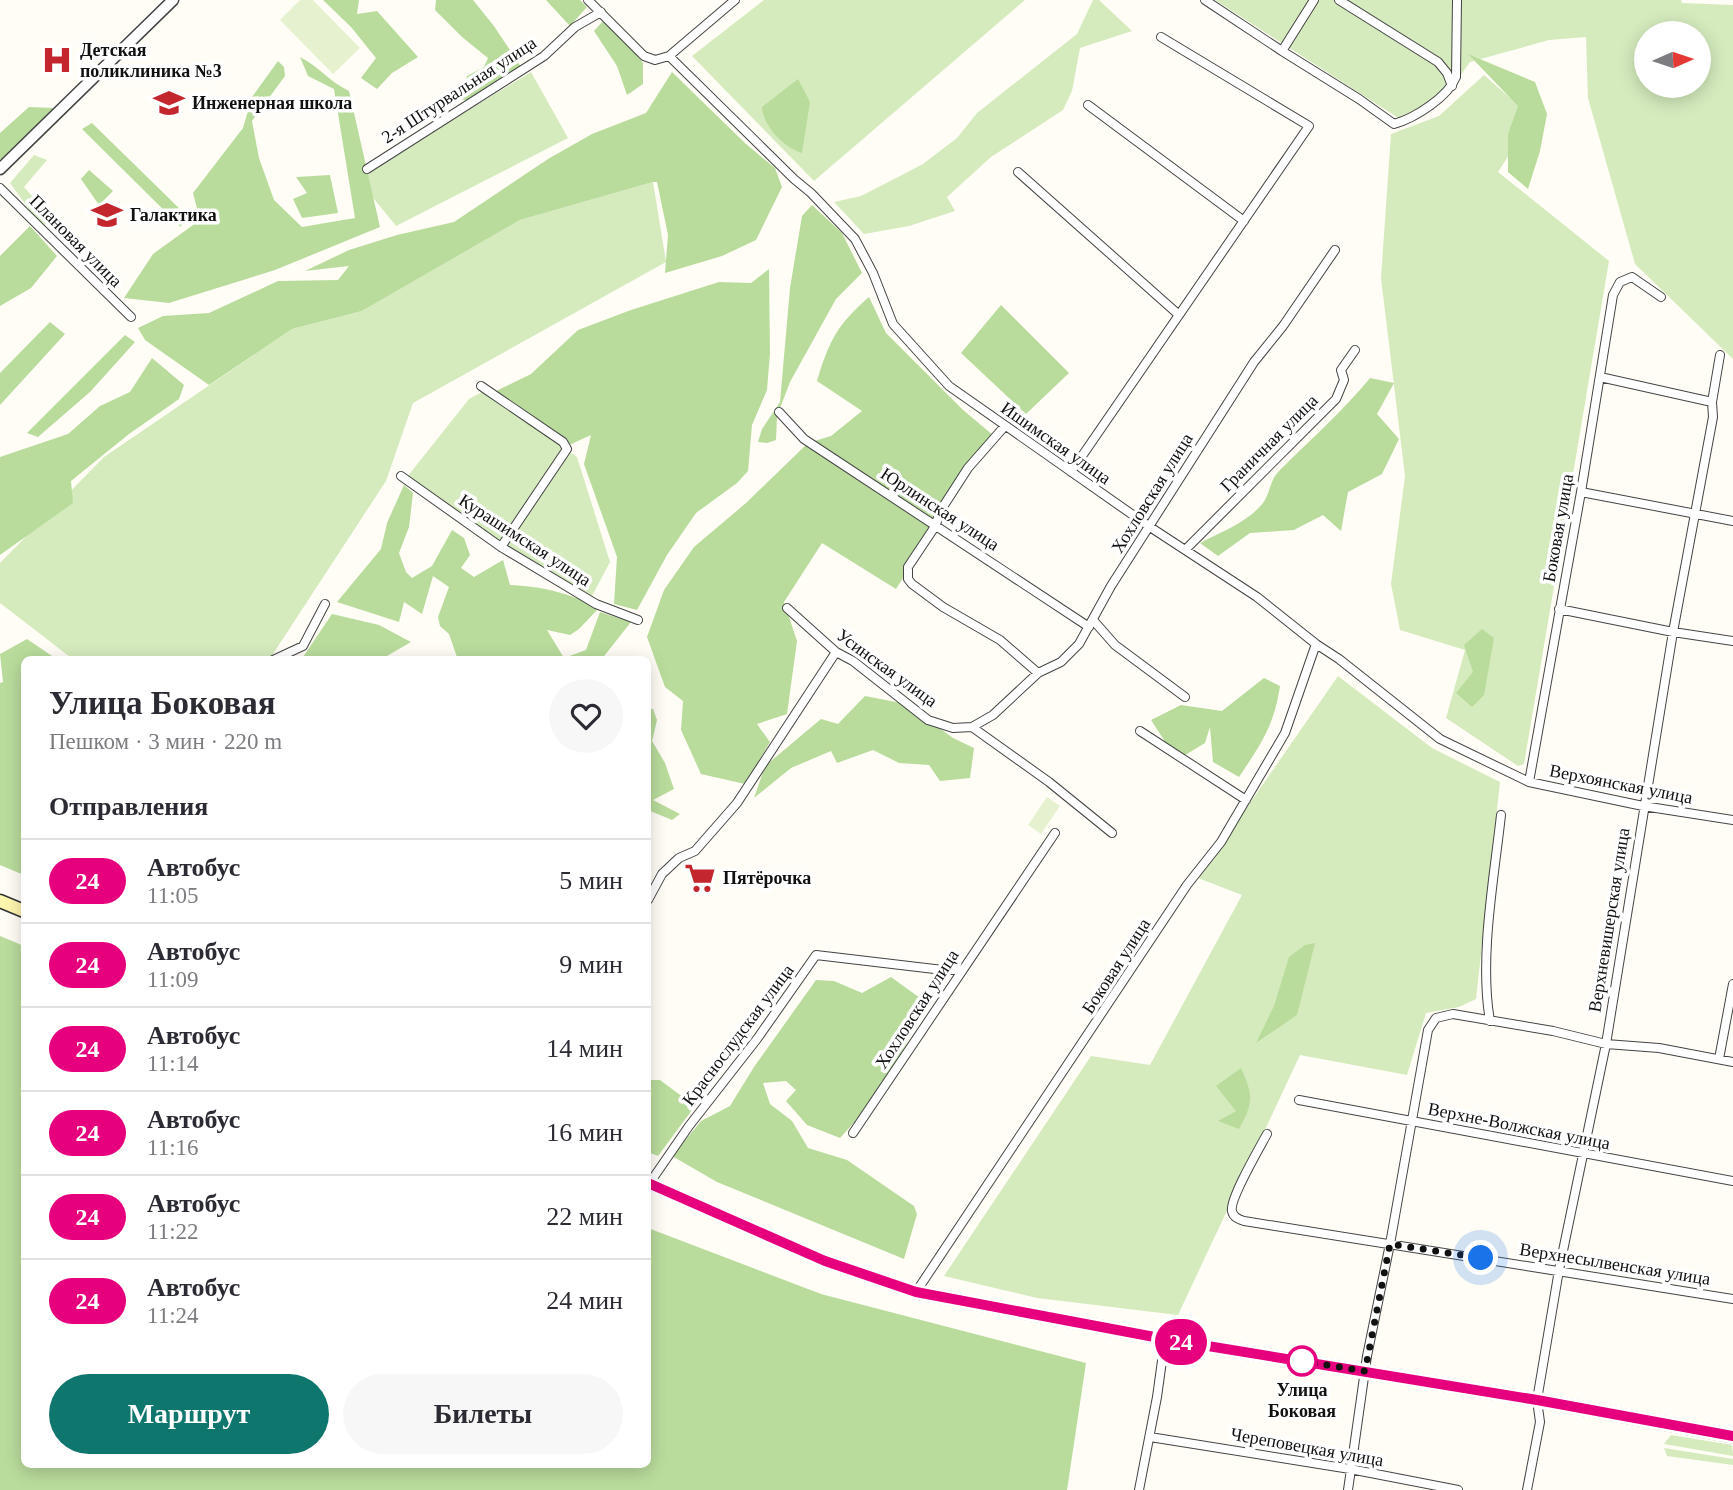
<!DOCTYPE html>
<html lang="ru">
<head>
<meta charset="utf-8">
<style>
	:root { --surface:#fff; --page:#f7f7f7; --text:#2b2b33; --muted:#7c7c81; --line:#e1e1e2; --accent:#0f766e }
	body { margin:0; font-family:Georgia,serif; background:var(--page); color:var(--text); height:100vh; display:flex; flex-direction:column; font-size:26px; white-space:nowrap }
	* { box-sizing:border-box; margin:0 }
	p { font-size:23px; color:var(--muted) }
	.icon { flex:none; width:38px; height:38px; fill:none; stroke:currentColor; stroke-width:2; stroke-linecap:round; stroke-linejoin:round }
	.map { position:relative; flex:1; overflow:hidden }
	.sheet { position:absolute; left:21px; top:656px; width:630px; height:812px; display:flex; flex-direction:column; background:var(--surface); border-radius:10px; box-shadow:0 4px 18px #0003 }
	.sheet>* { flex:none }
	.badge { padding:0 14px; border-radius:23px; font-size:24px; line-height:46px }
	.needle { width:46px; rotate:87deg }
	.fabs { position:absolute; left:1634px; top:21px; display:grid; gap:14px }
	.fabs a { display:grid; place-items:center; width:77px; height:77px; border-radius:50%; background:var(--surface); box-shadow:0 4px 18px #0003; font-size:35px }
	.you { position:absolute; width:35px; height:35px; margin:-18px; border:5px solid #fff; border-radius:50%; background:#1a73e8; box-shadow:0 0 0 10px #1a73e833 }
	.map>.badge { position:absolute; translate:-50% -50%; box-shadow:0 0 0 4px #fff }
	h2 { padding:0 28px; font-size:26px; line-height:63px }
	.round { display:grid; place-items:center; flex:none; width:74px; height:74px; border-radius:37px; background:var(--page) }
	.overview { display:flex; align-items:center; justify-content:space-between; height:119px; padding:0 28px }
	h1 { font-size:33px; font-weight:800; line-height:52px }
	.button { display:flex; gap:14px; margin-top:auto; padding:14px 28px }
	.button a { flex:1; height:80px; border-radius:42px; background:var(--accent); color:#fff; font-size:28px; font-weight:800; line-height:80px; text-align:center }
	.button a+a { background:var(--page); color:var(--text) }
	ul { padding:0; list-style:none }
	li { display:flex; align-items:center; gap:21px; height:84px; padding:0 28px; border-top:2px solid var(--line) }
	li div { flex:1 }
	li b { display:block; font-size:26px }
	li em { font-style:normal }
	li .badge { min-width:77px; font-weight:700; text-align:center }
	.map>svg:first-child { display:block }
</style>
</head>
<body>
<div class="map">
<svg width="1733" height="1490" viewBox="0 0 1733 1490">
	<rect width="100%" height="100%" fill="#fffdf5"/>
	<!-- green -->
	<path fill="#d5ebbd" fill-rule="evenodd" d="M 764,0 L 1025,0 L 814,181 L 692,56 Z
		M 1093,0 L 1099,0 L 1132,31 L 1080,48 L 1072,91 L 1063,110 L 991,157 L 947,197 L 955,211 L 909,226 L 864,234 L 834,202 L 861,196 L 902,175 L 923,164 L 957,138 L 977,113 L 1077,34 Z
		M 1215,0 L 1681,0 L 1682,3 L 1733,5 L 1733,359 L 1635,264 L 1588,98 L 1586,37 L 1549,40 L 1470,62 L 1455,83 L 1403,121 ZM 1647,33 L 1699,33 L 1699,86 L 1647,86 Z
		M 531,72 L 568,138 L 396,226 L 357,178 Z
		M 1484,75 L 1533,118 L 1498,172 L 1609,261 L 1524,764 L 1518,766 L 1446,718 L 1465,650 L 1400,630 L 1391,584 L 1405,476 L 1381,278 L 1391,134 L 1439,116 Z
		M 34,155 L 47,160 L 24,187 L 52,218 L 42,227 L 10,183 Z
		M 653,182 L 666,262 L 413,403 L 386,481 L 269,660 L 74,660 L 0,603 L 0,563 L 104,457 L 292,329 L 362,311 L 520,220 Z
		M 482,392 L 577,457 L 610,562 L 592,596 L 500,543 L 407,477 L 469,399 Z
		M 1338,676 L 1432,748 L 1500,782 L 1476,999 L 1459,1007 L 1426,1013 L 1407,1075 L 1300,1055 L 1178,1315 L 1037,1298 L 944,1276 L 1091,1056 L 1150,1065 L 1242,895 L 1198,878 Z
		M 1671,1435 L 1732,1445 L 1733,1456 L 1664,1444 Z
		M 1664,1448 L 1733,1459 L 1733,1465 L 1667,1456 Z"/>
	<!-- forest -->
	<path fill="#b9dc9c" d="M 323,0 L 359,0 L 357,14 L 377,11 L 418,57 L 392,73 L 377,89 L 361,78 L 376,58 L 351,27 Z
		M 436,0 L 473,0 L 494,26 L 525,73 L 470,101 L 454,98 L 464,90 L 467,76 L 484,67 L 488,58 L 462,37 L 435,10 Z
		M 546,0 L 580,0 L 587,7 L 570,26 Z
		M 603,21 L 631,48 L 643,63 L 643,84 L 627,95 L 617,66 L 594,31 Z
		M 1468,54 L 1535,82 L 1547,114 L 1540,151 L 1528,189 L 1508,172 L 1508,134 L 1518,106 Z
		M 300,57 C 318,66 330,82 349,91 L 380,227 L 275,270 L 169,303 L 124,298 L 153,254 L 200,220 L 193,193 L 243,128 L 252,97 L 278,61 L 284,67 L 285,76 L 252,121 L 259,158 L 274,200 L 302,227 L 355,218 L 334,89 L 308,76 Z
		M 672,72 L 746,144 L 775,168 L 782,187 L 756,240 L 722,256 L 665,273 L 668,235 L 657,182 L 653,182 L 520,220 L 362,311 L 292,329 L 209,385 L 145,340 L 138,328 L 163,316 L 209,313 L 278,281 L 338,280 L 349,266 L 305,271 L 349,250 L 397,235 L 454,222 L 548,159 L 592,134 L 646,113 Z
		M 798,79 L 810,102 L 802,153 C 784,148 763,126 762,107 Z
		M 29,107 L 55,108 L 10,159 L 0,159 L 0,133 Z
		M 92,123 L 185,214 L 181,227 L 82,129 Z
		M 89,170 L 113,191 L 99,205 L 81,179 Z
		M 330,175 L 338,213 L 302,218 L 293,199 L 307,193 L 296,177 Z
		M 812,205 L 842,233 L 862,273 L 836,299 L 790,382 L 777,416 L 776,440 L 767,443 L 758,442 L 762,429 L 780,402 L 790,288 L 802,216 Z
		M 30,226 L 57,256 L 31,288 L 0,306 L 0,256 Z
		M 769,269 L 770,353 L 767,390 L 752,425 L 748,471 L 737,483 L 696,513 L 667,555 L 637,610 L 614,604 L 617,557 L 584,464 L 591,435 L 567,446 L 561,446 L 528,425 L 494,392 L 531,374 L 578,330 L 631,310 L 719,282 L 751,283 Z
		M 869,297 L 886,333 L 962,409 L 994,436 L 896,589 L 822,543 L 784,602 L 797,641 L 787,714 L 757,724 L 770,742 L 745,784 L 701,774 L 681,730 L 683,701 L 665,687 L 647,637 L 664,590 L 694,547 L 746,503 L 808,443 L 831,436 L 862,411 L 817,381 C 829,341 837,325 869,297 Z
		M 1001,305 L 1069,373 L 1026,414 L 961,353 Z
		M 50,322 L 65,334 L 0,405 L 0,373 Z
		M 125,335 L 135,342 L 90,392 L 38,437 L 27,433 Z
		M 152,358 L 184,385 L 179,399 L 129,434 L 71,481 L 73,503 L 0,555 L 0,457 L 68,434 L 100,406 L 130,392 Z
		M 1370,378 L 1394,383 L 1377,414 L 1399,439 L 1382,474 L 1348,492 L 1341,531 L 1323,515 L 1294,530 L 1250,533 L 1218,556 L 1200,543 C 1221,532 1248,522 1263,503 C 1271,492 1269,481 1280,470 C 1310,440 1343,411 1370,378 Z
		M 404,485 L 413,493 L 409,527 L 399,553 L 406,572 L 412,578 L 432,566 L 452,530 L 464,538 L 470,555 L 461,568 L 474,577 L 503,560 L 510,585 C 539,586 573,593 598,609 L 579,629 L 570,635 L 547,630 L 564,658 L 586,650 L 600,612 L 631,622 L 601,660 L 458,660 L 449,634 L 440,626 L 438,617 L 449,587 L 433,576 L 422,614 L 404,602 L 399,622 L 337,602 L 381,549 L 387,523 Z
		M 332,614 L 379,625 L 411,642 L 380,660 L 301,660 Z
		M 1482,629 L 1494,638 L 1484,695 L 1472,707 L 1456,693 L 1473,672 L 1464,645 Z
		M 27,639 L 58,660 L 24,660 L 24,875 L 0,865 L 0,683 L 3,682 L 0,654 Z
		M 1264,678 L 1280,686 C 1274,726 1261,744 1239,777 L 1213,762 L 1210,727 L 1205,743 L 1177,760 L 1151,720 L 1181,705 L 1222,711 Z
		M 865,696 L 906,704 L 953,738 L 974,748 L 970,778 L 940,781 L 929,765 L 899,763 L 873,750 L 837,763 L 831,751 L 791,768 L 754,798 L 765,766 L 821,719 L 838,724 Z
		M 648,708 L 653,709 L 657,720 L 652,741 L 665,763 L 674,789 L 653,800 L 680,814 L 672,820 L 648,810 Z
		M 0,936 L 24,946 L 24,1465 L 648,1465 L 648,1228 L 821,1294 L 1086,1363 L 1067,1490 L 0,1490 Z
		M 1315,943 L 1297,1015 L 1256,1043 L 1274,1006 L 1289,957 L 1305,945 Z
		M 891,977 L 927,1003 L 881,1093 L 840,1138 L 807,1125 L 786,1101 L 796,1090 L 786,1081 L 763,1083 L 770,1104 L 792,1121 L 808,1148 L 847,1160 L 914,1206 L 917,1214 L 904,1259 L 717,1182 L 672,1156 L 701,1121 L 730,1106 L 754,1067 L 816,980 L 834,981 L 862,993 Z
		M 1241,1068 C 1253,1095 1254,1102 1239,1129 L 1218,1121 L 1236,1111 L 1216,1086 Z
		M 648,1080 L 660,1080 L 695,1106 L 658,1156 L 648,1152 Z"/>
	<!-- pitch -->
	<path fill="#e6f2cf" d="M 300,0 L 313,0 L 360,48 L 333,74 L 280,20 Z
		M 1047,797 L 1060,806 L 1041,834 L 1028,825 Z"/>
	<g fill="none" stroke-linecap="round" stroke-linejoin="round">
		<!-- minor casing -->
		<g stroke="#444" stroke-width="10">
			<path id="minor" d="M 588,0 L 644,56 L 655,60 L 669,56 L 735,0
				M 1205,0 L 1282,51 L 1314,0
				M 1339,0 L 1438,62 L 1447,73 L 1452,86
				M 1282,51 L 1359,99 L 1394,124 C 1415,118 1448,97 1456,77 L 1457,0
				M 669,56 L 794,179 L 811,193 L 855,239 L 873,273 L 893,324 L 949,386 L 1150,527 L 1257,597 L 1316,644 L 1339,659 L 1440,739 L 1529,782 L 1643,806 L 1733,820
				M 1088,105 L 1244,221
				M 367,169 L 544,56 L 575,27 L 601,12
				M 1018,172 L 1179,315
				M 0,188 L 131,317
				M 1600,377 L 1712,402
				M 481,386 L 563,442 L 567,449 L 501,547
				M 779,412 L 804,439 L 1089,627
				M 1004,427 L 968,468 L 939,513 L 936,525 L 908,567 L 908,579 L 912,584 L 943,607 L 1000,640 L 1038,673
				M 1071,472 L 1309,126 L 1161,37
				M 401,476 L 501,547 L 596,604 L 638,620
				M 1581,492 L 1733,521
				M 1186,549 L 1336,399 L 1344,380 L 1341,370 L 1355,350
				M 787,608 L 836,652 L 853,661 L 928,720 L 953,728 L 972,727 L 1049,782 L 1112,833
				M 1559,609 L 1673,632 L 1733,641
				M 1093,620 L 1115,645 L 1185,697
				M 273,660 L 303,646 L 325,604
				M 972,727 L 993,715 L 1038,673 L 1061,662 L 1079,644 L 1111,586 L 1254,362 L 1283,326 L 1335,250
				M 1140,731 L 1246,800
				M 1529,782 L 1581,492 L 1613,295 L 1620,282 L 1632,277 L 1661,297
				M 648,900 L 662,874 L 679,858 L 695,851 L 737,803 L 836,652
				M 1490,1021 C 1479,958 1494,879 1501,815
				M 1719,1059 L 1733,984
				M 1299,1100 L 1733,1181
				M 853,1133 L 1055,833
				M 1267,1134 C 1260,1147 1229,1200 1232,1211 C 1233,1217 1238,1219 1244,1221 L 1733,1299
				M 649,1184 L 689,1126 L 757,1039 L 816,955 L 943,970 L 961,970
				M 916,1292 L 1187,885 L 1221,842 L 1285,733 L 1316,644
				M 1150,1437 L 1350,1469 L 1458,1490
				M 1139,1490 L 1157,1397 L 1165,1339
				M 1348,1490 L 1367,1356 L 1390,1244 L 1428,1030 L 1436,1018 L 1453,1014 L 1553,1031 L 1606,1044 L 1659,1048 L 1733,1062
				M 1527,1490 L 1540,1422 L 1537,1400 L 1559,1270 L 1606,1044 L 1673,632 L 1713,417 L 1712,402 L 1720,355"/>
		</g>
		<!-- tertiary casing -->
		<g stroke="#444" stroke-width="13">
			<path id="tertiary" d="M 0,169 L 173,0"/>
		</g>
		<!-- secondary casing -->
		<g stroke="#333" stroke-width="15">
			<path id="secondary" d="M 0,901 L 24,911
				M 648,1183 L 825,1261 L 916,1292 L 1165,1339 L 1537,1400 L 1733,1436"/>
		</g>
		<!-- minor -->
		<use href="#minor" stroke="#fff" stroke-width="8"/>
		<!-- tertiary -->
		<use href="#tertiary" stroke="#fff" stroke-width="10"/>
		<!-- secondary -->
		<use href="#secondary" stroke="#fff6b0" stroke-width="12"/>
	</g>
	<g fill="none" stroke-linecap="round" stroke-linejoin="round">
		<!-- line casing -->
		<g stroke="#fff" stroke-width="16">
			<path id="line" d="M 648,1183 L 825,1261 L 916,1292 L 1165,1339 L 1537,1400 L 1733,1436"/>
		</g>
		<!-- line -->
		<use href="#line" stroke="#e6007e" stroke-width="10"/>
		<!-- walk -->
		<path stroke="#111" stroke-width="7" stroke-dasharray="0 12.6" d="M 1302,1361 L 1365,1371 L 1390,1244 L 1481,1258"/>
	</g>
	<!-- icons -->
	<defs>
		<g id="hospital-bare" transform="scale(2.415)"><path d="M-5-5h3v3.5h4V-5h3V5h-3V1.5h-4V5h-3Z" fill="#c4262e" stroke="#fff" stroke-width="2.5" paint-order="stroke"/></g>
		<g id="school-bare" transform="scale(2.415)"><path d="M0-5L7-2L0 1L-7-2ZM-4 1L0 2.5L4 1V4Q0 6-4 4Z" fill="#c4262e" stroke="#fff" stroke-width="2.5" paint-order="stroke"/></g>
		<g id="supermarket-bare" transform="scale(2.415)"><path d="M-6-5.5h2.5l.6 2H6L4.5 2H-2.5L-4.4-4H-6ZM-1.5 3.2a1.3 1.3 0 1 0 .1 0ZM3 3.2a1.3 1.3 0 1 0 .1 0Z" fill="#c4262e" stroke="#fff" stroke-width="2.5" paint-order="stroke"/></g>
	</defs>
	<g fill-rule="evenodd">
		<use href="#hospital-bare" x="57" y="60"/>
		<use href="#school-bare" x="169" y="103"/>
		<use href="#school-bare" x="107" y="215"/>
		<use href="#supermarket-bare" x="700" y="878"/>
	</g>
	<!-- markers -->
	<circle fill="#fff" stroke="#e6007e" stroke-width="3.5" cx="1302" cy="1361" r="14"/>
	<g text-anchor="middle" stroke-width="7" stroke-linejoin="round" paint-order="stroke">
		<!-- poi labels -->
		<g font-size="18" font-weight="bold" fill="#111" stroke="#fff" text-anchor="start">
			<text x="80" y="56">Детская<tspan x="80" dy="21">поликлиника №3</tspan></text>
			<text x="192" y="109">Инженерная школа</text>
			<text x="130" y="221">Галактика</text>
			<text x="723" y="884">Пятёрочка</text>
		</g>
		<!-- street labels -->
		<g font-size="18" fill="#111" stroke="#fff">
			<text transform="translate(459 90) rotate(-33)" y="6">2-я Штурвальная улица</text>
			<text transform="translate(76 241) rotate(45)" y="6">Плановая улица</text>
			<text transform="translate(1056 443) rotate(35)" y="6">Ишимская улица</text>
			<text transform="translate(1269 443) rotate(-45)" y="6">Граничная улица</text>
			<text transform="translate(1152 493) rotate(-58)" y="6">Хохловская улица</text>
			<text transform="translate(940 509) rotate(33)" y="6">Юрлинская улица</text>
			<text transform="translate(1558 528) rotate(-80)" y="6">Боковая улица</text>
			<text transform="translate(525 540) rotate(33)" y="6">Курашимская улица</text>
			<text transform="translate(887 668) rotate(36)" y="6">Усинская улица</text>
			<text transform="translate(1621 784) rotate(11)" y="6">Верхоянская улица</text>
			<text transform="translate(1609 920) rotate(-81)" y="6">Верхневишерская улица</text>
			<text transform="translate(1116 966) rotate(-57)" y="6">Боковая улица</text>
			<text transform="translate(917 1009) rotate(-57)" y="6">Хохловская улица</text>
			<text transform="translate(738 1035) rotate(-53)" y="6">Краснослудская улица</text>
			<text transform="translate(1519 1126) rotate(11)" y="6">Верхне-Волжская улица</text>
			<text transform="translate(1615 1264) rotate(9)" y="6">Верхнесылвенская улица</text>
			<text transform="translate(1307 1447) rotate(10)" y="6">Череповецкая улица</text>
		</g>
		<!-- stop labels -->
		<g font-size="18" font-weight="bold" fill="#111" stroke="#fff">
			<text x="1302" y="1396">Улица<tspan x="1302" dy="21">Боковая</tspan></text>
		</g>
	</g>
</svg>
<div class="fabs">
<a><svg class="needle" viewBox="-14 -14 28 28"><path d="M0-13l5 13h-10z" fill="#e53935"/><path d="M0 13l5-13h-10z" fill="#7c7c81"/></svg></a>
</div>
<div class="you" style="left:1481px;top:1258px"></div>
<b class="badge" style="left:1181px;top:1342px;background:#e6007e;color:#fff">24</b>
<section class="sheet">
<div class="overview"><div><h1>Улица Боковая</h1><p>Пешком · 3 мин · 220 m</p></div><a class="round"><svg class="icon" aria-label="heart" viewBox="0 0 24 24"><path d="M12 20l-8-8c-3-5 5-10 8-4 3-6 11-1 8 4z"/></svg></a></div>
<h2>Отправления</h2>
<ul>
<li><span class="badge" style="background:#e6007e;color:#fff">24</span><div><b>Автобус</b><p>11:05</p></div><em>5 мин</em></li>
<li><span class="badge" style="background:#e6007e;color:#fff">24</span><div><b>Автобус</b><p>11:09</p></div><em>9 мин</em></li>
<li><span class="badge" style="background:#e6007e;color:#fff">24</span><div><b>Автобус</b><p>11:14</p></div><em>14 мин</em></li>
<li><span class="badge" style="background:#e6007e;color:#fff">24</span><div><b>Автобус</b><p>11:16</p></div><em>16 мин</em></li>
<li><span class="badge" style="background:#e6007e;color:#fff">24</span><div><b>Автобус</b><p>11:22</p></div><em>22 мин</em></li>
<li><span class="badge" style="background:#e6007e;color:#fff">24</span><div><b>Автобус</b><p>11:24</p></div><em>24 мин</em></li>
</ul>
<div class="button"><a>Маршрут</a><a>Билеты</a></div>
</section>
</div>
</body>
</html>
